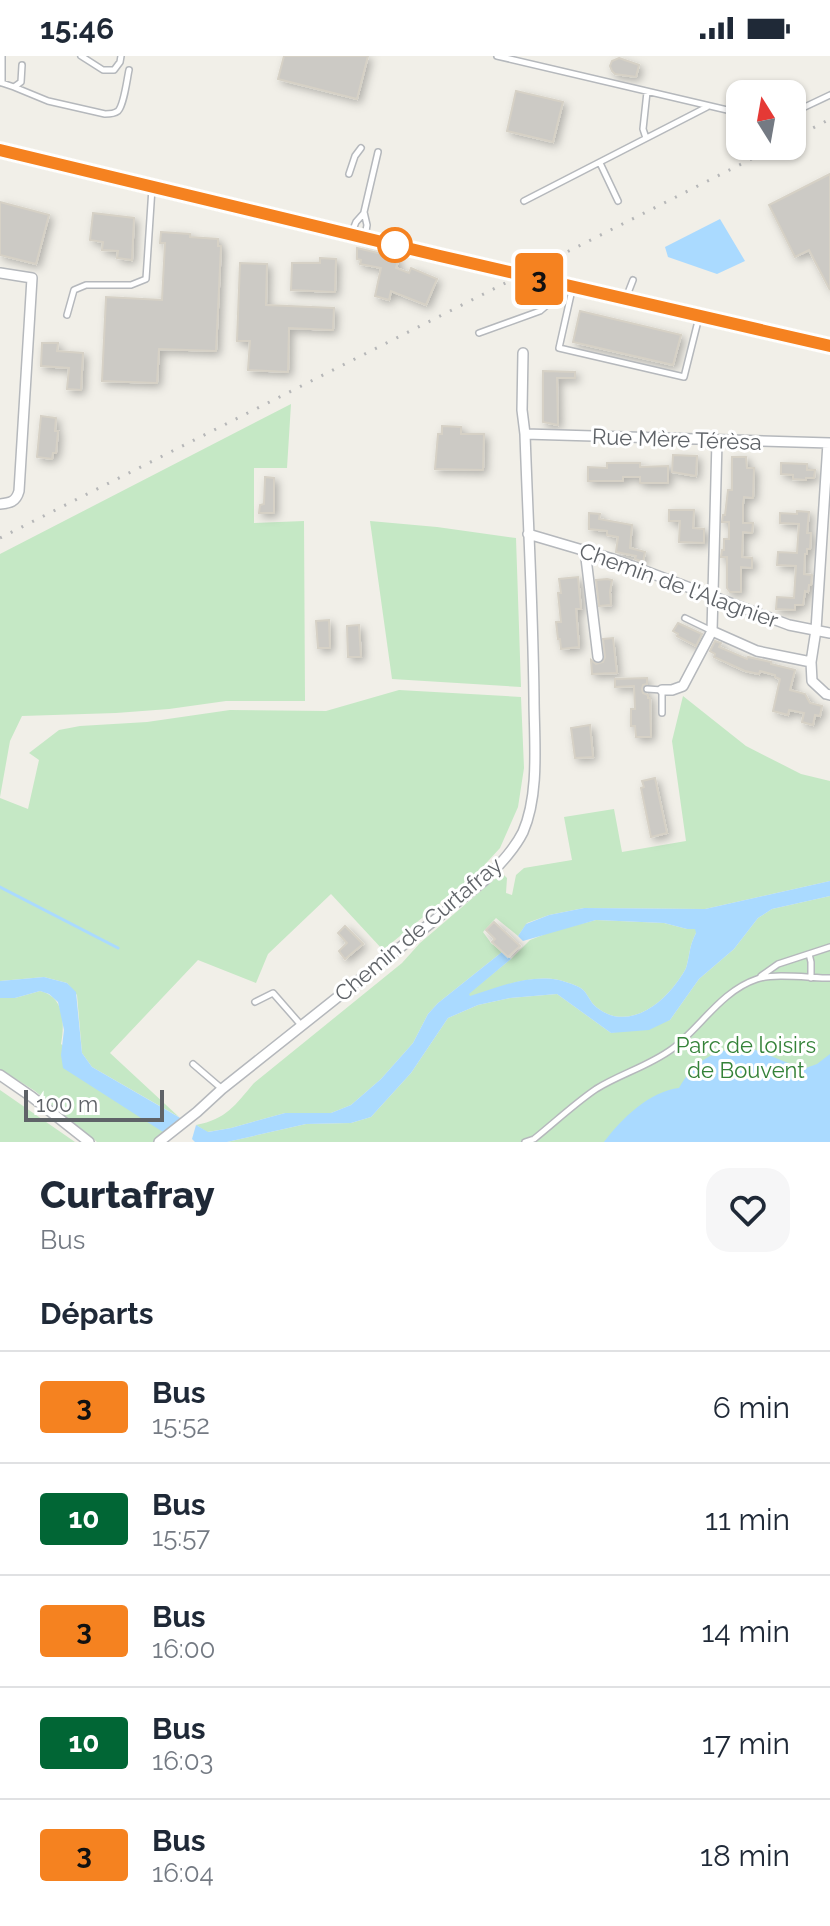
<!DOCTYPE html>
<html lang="fr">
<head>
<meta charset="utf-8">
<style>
	:root { --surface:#fff; --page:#f6f6f7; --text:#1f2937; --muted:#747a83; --line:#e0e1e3 }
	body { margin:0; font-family:Raleway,sans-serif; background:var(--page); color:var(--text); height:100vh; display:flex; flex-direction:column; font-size:30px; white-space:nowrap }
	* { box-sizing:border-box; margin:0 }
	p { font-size:26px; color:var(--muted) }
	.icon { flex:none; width:44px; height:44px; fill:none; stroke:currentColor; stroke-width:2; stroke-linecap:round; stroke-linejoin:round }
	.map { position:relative; height:1086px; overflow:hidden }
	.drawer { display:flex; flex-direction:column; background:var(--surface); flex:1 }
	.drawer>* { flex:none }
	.badge { padding:0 16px; border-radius:6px; font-size:28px; line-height:52px }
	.needle { width:52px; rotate:349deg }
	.controls { position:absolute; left:726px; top:24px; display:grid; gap:16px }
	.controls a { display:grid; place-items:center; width:80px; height:80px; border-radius:16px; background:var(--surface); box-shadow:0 2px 6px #0004; font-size:40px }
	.scale { position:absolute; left:24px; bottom:20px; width:140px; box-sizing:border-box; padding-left:8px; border:4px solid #5f6368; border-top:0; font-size:22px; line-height:28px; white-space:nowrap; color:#5f6368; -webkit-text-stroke:6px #fff; paint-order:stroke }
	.map>.badge { position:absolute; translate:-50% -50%; box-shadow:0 0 0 4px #fff }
	h2 { padding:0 40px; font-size:30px; line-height:72px }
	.round { display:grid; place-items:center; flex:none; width:84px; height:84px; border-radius:24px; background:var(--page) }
	.head { display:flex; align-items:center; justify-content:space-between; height:136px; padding:0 40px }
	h1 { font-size:38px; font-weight:800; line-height:60px }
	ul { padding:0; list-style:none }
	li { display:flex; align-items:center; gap:24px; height:112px; padding:0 40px; border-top:2px solid var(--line) }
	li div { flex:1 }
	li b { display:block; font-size:30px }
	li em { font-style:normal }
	li .badge { min-width:88px; font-weight:700; text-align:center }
	.status { display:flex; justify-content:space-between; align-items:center; height:56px; padding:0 40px; background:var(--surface); direction:ltr }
	.status svg { height:22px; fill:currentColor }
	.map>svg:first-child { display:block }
</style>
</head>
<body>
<div class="status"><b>15:46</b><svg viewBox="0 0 49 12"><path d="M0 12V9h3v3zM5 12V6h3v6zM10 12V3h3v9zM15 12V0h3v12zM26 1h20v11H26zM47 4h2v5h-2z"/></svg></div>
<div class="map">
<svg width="830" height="1086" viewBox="0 0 830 1086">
	<defs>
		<filter id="shadow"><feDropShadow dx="3.5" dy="3.5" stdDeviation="4" flood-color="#0004"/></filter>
	</defs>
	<rect width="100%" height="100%" fill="#f1efe8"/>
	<!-- green -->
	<path fill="#c5e8c5" d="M 291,348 L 287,412 L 254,412 L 254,467 L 304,465 L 305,645 L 226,645 L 169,653 L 116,657 L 22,660 L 10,685 L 0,741 L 0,498 Z
		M 370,465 L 437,471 L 516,482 L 521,631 L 392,623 Z
		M 399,634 L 521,641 L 524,712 L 518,751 L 500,792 L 478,816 L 383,894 L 331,838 L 268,898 L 256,927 L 198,904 L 110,997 L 179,1061 L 92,1011 L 82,997 L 77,939 L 67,927 L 44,921 L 0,925 L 0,742 L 28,753 L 39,704 L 29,697 L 59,674 L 80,670 L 147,666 L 230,654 L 326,655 Z
		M 683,640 L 746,690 L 801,718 L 830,725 L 830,825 L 705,853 L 584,852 L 549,859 L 527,867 L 518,880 L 496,862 L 483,876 L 491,887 L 502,896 L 438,947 L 428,958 L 413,987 L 381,1023 L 351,1049 L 331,1057 L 285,1057 L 231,1072 L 207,1076 L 196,1069 C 227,1063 235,1049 254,1027 L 402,907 L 420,887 L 502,817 L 507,822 L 506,837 L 512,839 L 516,819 L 524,812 L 572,804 L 564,761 L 614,753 L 622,796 L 686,785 L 672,685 Z
		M 830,840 L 830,1086 L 227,1086 L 306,1068 L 351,1067 L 371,1061 L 411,1017 L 448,962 L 478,949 L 510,942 L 557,938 L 611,977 L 670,964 L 699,923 L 734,893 L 758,862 L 772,853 Z
		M 596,864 L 664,867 L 687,873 L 696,873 L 696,877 C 689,890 690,899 686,912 C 682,920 674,931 668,937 C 648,959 617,972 593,948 C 589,943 587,937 582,933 C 577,929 566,926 559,924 C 528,918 499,932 470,941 L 468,938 L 511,903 L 530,884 L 553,875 Z
		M 40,935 C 64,940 65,967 61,988 L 166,1078 L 154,1086 L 97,1086 L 35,1035 L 0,1013 L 0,942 L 15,942 Z
		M 0,1034 L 75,1086 L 0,1086 Z"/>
	<!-- water -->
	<path fill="#aadaff" d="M 720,163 L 745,205 L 717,218 L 668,201 L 665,191 Z
		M 830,825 L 830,840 L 772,853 L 758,862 L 734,893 L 699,923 L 670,964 L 649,974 L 611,977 L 557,938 L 510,942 L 478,949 L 448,962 L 411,1017 L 371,1061 L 351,1067 L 306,1068 L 227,1086 L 195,1086 L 192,1083 L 196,1069 L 208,1076 L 231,1072 L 285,1057 L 331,1057 L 351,1049 L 381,1023 L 413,987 L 428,958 L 438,947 L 502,896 L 511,903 L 469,938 L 470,940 C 499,931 528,918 559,924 C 566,926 577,929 582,933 C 587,937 589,943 593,948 C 617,972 648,959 668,937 C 674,931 682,920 686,912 C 690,899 689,890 696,877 L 695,873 L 687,873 L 664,867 L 596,864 L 523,885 L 518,880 L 526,868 L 549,859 L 584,852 L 705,853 Z
		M 44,921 L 67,927 L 76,936 L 82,997 L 92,1011 L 182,1063 L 166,1078 L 63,1012 L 61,999 L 64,974 L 58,946 L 49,938 L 40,935 L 15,942 L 0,942 L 0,925 Z
		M 741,992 L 753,993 L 803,1013 L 817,1008 L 830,998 L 830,1086 L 604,1086 C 621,1063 650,1035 679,1032 C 693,1007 712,994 741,992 Z"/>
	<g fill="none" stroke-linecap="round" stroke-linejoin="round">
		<!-- stream -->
		<path stroke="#aadaff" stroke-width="3" d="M 0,831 L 118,892"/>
	</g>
	<!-- building -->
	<path fill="#cccac5" stroke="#d6d1c6" stroke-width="2" filter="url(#shadow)" d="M 284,0 L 368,0 L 357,43 L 278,23 Z
		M 619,2 L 639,9 L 636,21 L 615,18 L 612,15 L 610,10 L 612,5 Z
		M 516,35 L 563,46 L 553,86 L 507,75 Z
		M 830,118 L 830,234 L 809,194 L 795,201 L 769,149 Z
		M 0,146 L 49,159 L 36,208 L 0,199 Z
		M 93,157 L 134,162 L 132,204 L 117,202 L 118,195 L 102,194 L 103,186 L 90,184 Z
		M 161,176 L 190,178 L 190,181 L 218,183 L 218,190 L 221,190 L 216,295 L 159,293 L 157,327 L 102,325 L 106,241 L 162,244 L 165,187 L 160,187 Z
		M 357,192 L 399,202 L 396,212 L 409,217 L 411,212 L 437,223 L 426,249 L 391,235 L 389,244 L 375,240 L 381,212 L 360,208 L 361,204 L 357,203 Z
		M 320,202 L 336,203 L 335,236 L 291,234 L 292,207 L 320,207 Z
		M 240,207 L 267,208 L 266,249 L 334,252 L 333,274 L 289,272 L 288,316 L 248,314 L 250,285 L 237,285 Z
		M 580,255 L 681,279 L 673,309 L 573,286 Z
		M 42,287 L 58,287 L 57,295 L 83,297 L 81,334 L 67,333 L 69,312 L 41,310 Z
		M 543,315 L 575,316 L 575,322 L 557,322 L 558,369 L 543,366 Z
		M 41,360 L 56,362 L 55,375 L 58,375 L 56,397 L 53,397 L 52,403 L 37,401 Z
		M 442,370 L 461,371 L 461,378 L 484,378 L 483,414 L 435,413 L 438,378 L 442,378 Z
		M 673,399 L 697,400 L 696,420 L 672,416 Z
		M 732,401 L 746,401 L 747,412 L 754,412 L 753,442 L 744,441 L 743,448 L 743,467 L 753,467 L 752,477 L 743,476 L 742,501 L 752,502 L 752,512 L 741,511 L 741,536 L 730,536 L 727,532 L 727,501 L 721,501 L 722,494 L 724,494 L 724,483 L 729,483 L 729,466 L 722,466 L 723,459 L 725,459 L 728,434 L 732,434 Z
		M 607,407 L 640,407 L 640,411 L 668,410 L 668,427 L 640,427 L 640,421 L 623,421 L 623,425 L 588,425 L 588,411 L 607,412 Z
		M 781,407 L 807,408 L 807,414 L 815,414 L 814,422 L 806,422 L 806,424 L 793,423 L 793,419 L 781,418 Z
		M 265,421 L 274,422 L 274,457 L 259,457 L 260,449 L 264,448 Z
		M 669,454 L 694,454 L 693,472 L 704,473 L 704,487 L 679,486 L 680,465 L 669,465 Z
		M 797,455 L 809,456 L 807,477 L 811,477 L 810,493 L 807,493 L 807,498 L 805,498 L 804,518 L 812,519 L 811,529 L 809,529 L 808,536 L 805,535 L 803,549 L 795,549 L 795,554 L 776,553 L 777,541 L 794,542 L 796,510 L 777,509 L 778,496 L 797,497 L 799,468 L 780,467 L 780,457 L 797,458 Z
		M 589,457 L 600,458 L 599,463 L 632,469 L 630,492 L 645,496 L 643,506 L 635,503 L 636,500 L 616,496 L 618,481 L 607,479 L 607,475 L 589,473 Z
		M 578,521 L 581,553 L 576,553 L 579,591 L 561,593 L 560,583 L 558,583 L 556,566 L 561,566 L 558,537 L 561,537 L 559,523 Z
		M 607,523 L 612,524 L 610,536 L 611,549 L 599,550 L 596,524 Z
		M 329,564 L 330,592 L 318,592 L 316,565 Z
		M 678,567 L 702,578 L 696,590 L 677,580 L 678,578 L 673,575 Z
		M 359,569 L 361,601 L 348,601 L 347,570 Z
		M 613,582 L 617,617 L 592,618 L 591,604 L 596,608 L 603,606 L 605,601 L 603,583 Z
		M 715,585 L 721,587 L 719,591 L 747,603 L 748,601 L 771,606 L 771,608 L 795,614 L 790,634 L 805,638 L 810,647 L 822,650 L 820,660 L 815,659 L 813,669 L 802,666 L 804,657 L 789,654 L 788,659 L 773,655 L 780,623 L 775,621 L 775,619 L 760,615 L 759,618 L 745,615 L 714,601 L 715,598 L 710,595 Z
		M 647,622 L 647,628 L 643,629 L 642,633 L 643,637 L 648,639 L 648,642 L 650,642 L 651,681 L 636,681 L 635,670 L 631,670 L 631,653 L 635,653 L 634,630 L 615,631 L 615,623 Z
		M 590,669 L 593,701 L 575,702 L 571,672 Z
		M 655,722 L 667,777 L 651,781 L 641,732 L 644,731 L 642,725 Z
		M 494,866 L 520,890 L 508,901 L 492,886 L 495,883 L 486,874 Z
		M 345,870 L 363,888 L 345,903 L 339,895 L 347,887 L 338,877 Z"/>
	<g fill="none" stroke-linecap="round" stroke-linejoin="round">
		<!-- lane casing -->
		<g stroke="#b5b8bc" stroke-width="8">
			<path id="lane" d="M 81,0 L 103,14 L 114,14 L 120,6 L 121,0
				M 497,0 L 740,57
				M 2,27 L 14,31 L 21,26 L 22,9
				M 2,27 L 2,0
				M 14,31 L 48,45 L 105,58 C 110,58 114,58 118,55 C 124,49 127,23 129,14
				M 792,57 L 830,39
				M 646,82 L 643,73 L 647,36
				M 600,107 L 618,145
				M 349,118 L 355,100 L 361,92
				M 524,145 L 707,51
				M 352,176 L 356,166 L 364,157
				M 365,181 L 367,169 L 364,156 L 378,96
				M 572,234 L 559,292 L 684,321 L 699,261
				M 626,242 L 633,224
				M 67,259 L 74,234 L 86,229 L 131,229 L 146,223 L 152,132
				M 479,277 L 540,255 L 566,233
				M 685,562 L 712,575
				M 647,633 L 662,634 L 662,657
				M 809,898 L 811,906 L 811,922
				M 761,920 L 778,908 L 830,891
				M 255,946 L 273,937 L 301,969
				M 193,1008 L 221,1032
				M 525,1086 L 534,1083 C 554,1067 574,1048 596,1033 C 620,1018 649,1010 672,993 C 701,971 721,935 757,923 C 773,917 811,922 830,922"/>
		</g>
		<!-- street casing -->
		<g stroke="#b5b8bc" stroke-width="12">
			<path id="street" d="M 0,217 L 32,222 L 19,435 C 16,446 10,447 0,448
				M 525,378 L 830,387
				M 717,385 L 712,575 L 757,595 L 811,606
				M 828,387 L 816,574 L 811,606 L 812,625 L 826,638 L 830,639
				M 528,478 L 613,503 L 789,569 L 830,577
				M 585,494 L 598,601
				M 662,634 L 672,634 L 683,630 L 712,575
				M 0,1019 L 32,1041 L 89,1086
				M 159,1086 L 197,1056 L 222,1033 L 485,824 C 499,809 514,794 523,776 C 540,737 534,683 534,642 C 533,554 528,466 525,378 L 522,354 L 523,297"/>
		</g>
		<!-- primary casing -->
		<g stroke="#f2c960" stroke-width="17">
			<path id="primary" d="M 0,94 L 440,200 L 830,290"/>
		</g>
		<!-- lane -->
		<use href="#lane" stroke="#fff" stroke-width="5"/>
		<!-- street -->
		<use href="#street" stroke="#fff" stroke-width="9"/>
		<!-- primary -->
		<use href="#primary" stroke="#fff2af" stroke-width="14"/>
		<!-- rail -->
		<path stroke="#b6b7b8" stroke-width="3" stroke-dasharray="2 10" stroke-linecap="butt" d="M 792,83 L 830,63
			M 0,482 L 777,90"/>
	</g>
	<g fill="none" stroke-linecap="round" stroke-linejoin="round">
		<!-- line casing -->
		<g stroke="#fff" stroke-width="18">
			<path id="line" d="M 0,94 L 440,200 L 830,290"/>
		</g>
		<!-- line -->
		<use href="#line" stroke="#f58220" stroke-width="12"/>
	</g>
	<!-- markers -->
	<circle fill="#fff" stroke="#f58220" stroke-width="4" cx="395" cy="189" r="16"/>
	<g text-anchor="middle" stroke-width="6" stroke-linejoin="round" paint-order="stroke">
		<!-- street labels -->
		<g font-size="22" fill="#5f6368" stroke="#fff">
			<text transform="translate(677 383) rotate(2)" y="8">Rue Mère Térèsa</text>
			<text transform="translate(679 529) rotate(20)" y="8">Chemin de l'Alagnier</text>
			<text transform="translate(418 873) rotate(-40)" y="8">Chemin de Curtafray</text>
		</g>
		<!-- park labels -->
		<g font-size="22" fill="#348238" stroke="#fff">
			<text x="746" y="997">Parc de loisirs<tspan x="746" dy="25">de Bouvent</tspan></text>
		</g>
	</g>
</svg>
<div class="controls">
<a><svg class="needle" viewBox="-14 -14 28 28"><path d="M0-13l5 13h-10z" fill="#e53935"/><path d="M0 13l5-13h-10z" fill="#747a83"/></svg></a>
</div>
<div class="scale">100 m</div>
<b class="badge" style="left:539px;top:223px;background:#f58220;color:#111">3</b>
</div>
<section class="drawer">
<div class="head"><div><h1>Curtafray</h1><p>Bus</p></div><a class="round"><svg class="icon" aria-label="heart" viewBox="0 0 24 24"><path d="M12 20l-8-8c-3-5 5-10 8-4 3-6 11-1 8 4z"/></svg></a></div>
<h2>Départs</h2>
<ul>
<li><span class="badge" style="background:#f58220;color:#111">3</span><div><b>Bus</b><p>15:52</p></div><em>6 min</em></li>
<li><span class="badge" style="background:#016635;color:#fff">10</span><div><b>Bus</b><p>15:57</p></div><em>11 min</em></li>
<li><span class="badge" style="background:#f58220;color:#111">3</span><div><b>Bus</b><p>16:00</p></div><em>14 min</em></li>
<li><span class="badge" style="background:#016635;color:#fff">10</span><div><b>Bus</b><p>16:03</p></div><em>17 min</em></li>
<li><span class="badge" style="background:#f58220;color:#111">3</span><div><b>Bus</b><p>16:04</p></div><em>18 min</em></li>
</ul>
</section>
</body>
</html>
